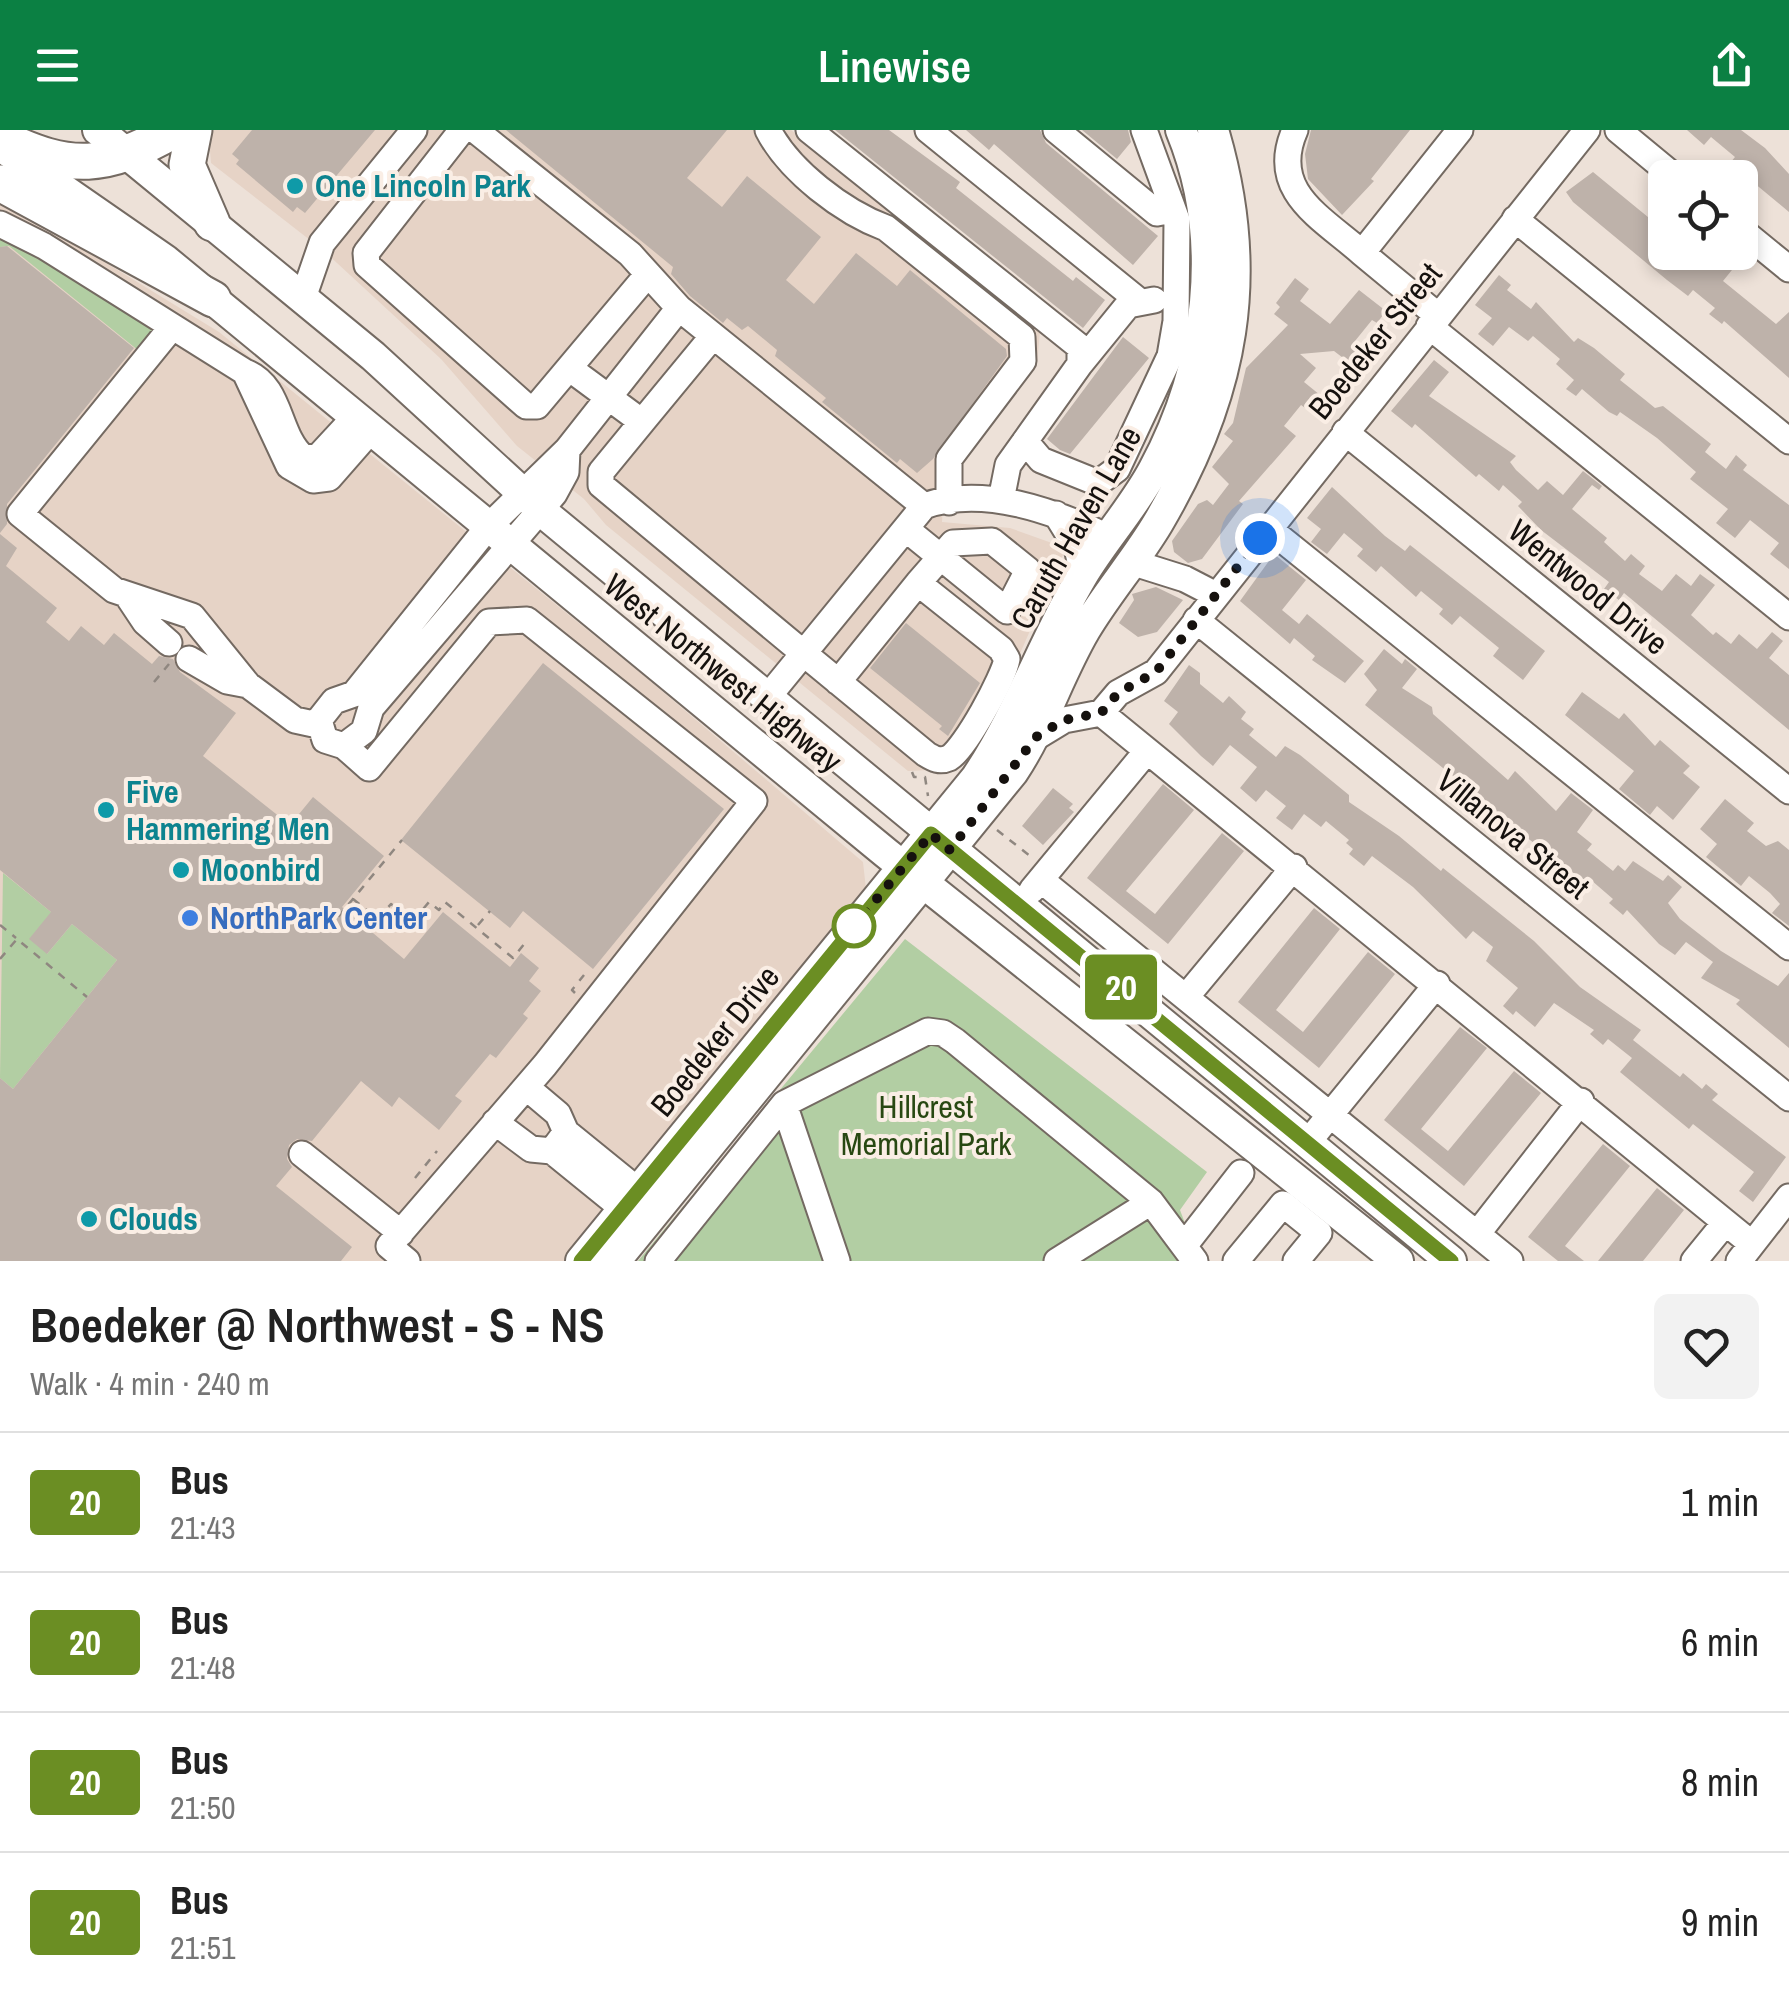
<!DOCTYPE html>
<html lang="en">
<head>
<meta charset="utf-8">
<style>
	:root { --surface:#fff; --page:#f2f2f2; --text:#222; --muted:#767676; --line:#e0e0e0; --accent:#0b8043 }
	body { margin:0; font-family:"Archivo Narrow",sans-serif; background:var(--page); color:var(--text); height:100vh; display:flex; flex-direction:column; font-size:38px; white-space:nowrap }
	* { box-sizing:border-box; margin:0 }
	p { font-size:32px; color:var(--muted) }
	.icon { flex:none; width:55px; height:55px; fill:none; stroke:currentColor; stroke-width:2; stroke-linecap:round; stroke-linejoin:round }
	.map { position:relative; height:1131px; overflow:hidden }
	.details { display:flex; flex-direction:column; background:var(--surface); flex:1 }
	.details>* { flex:none }
	.badge { padding:0 20px; border-radius:8px; font-size:35px; line-height:65px }
	.buttons { position:absolute; left:1648px; top:30px; display:grid; gap:20px }
	.buttons a { display:grid; place-items:center; width:110px; height:110px; border-radius:15px; background:var(--surface); box-shadow:0 5px 15px #0003; font-size:50px }
	.you { position:absolute; width:50px; height:50px; margin:-25px; border:8px solid #fff; border-radius:50%; background:#1a73e8; box-shadow:0 0 0 15px #1a73e833 }
	.map>.badge { position:absolute; translate:-50% -50%; box-shadow:0 0 0 5px #fff }
	.round { display:grid; place-items:center; flex:none; width:105px; height:105px; border-radius:15px; background:var(--page) }
	.headline { display:flex; align-items:center; justify-content:space-between; height:170px; padding:0 30px }
	h1 { font-size:48px; font-weight:600; line-height:75px }
	ul { padding:0; list-style:none }
	li { display:flex; align-items:center; gap:30px; height:140px; padding:0 30px; border-top:2px solid var(--line) }
	li div { flex:1 }
	li b { display:block; font-size:38px }
	li em { font-style:normal }
	li .badge { min-width:110px; font-weight:700; text-align:center }
	header { display:flex; justify-content:space-between; align-items:center; height:130px; padding:0 30px; background:var(--accent); color:#fff; font-size:45px; font-weight:600 }
	.map>svg:first-child { display:block }
</style>
</head>
<body>
<header><svg class="icon" aria-label="menu" viewBox="0 0 24 24"><path d="M4 6h16M4 12h16M4 18h16"/></svg>Linewise<svg class="icon" aria-label="share" viewBox="0 0 24 24"><path d="M12 15V3M7 8l5-5 5 5M5 13v7h14v-7"/></svg></header>
<div class="map">
<svg width="1789" height="1131" viewBox="0 0 1789 1131">
	<rect width="100%" height="100%" fill="#ede1d8"/>
	<!-- built -->
	<path fill="#e6d3c6" d="M 214,0 L 791,0 L 1040,201 L 1037,234 L 945,337 L 942,392 L 1010,398 L 1066,418 L 1008,551 L 952,639 L 908,641 L 606,395 L 584,369 L 517,316 L 441,229 L 324,121 L 211,33 L 209,9 Z
		M 0,68 L 219,202 L 642,544 L 863,732 L 866,759 L 567,1131 L 0,1131 Z"/>
	<!-- green -->
	<path fill="#b2cea3" d="M 0,105 L 148,195 L 154,204 L 144,225 L 9,116 L 0,117 Z
		M 3,743 L 51,782 L 47,824 L 72,794 L 117,830 L 13,959 L 0,948 Z
		M 905,809 L 1207,1042 L 1180,1080 L 1199,1131 L 638,1131 Z"/>
	<!-- building -->
	<path fill="#beb2aa" d="M 252,0 L 375,0 L 305,83 L 297,77 L 293,82 L 236,34 L 239,30 L 232,24 Z
		M 506,0 L 727,0 L 687,48 L 722,77 L 747,46 L 821,107 L 786,150 L 814,174 L 856,123 L 897,156 L 910,140 L 1006,219 L 1007,226 L 933,329 L 917,343 L 900,329 L 897,333 L 822,272 L 826,268 L 775,226 L 777,220 L 748,196 L 742,200 L 727,188 L 723,193 L 690,166 L 671,144 L 673,137 Z
		M 835,0 L 889,0 L 960,52 L 956,58 L 1073,151 L 1076,147 L 1105,170 L 1083,198 Z
		M 966,0 L 1040,0 L 1046,13 L 1158,106 L 1133,135 L 994,14 L 989,20 Z
		M 1082,0 L 1128,0 L 1131,12 L 1117,29 Z
		M 1311,0 L 1410,0 L 1371,49 L 1374,51 L 1342,85 L 1308,49 L 1305,24 Z
		M 1687,0 L 1741,0 L 1765,18 L 1789,44 L 1789,82 L 1730,33 L 1735,27 L 1711,7 L 1704,15 Z
		M 1593,42 L 1665,101 L 1665,122 L 1745,124 L 1723,151 L 1776,194 L 1789,182 L 1789,248 L 1724,191 L 1722,194 L 1709,184 L 1715,178 L 1693,160 L 1688,166 L 1667,150 L 1573,72 L 1566,62 Z
		M 7,116 L 134,218 L 7,374 L 7,394 L 0,403 L 0,117 Z
		M 1499,145 L 1511,155 L 1507,160 L 1531,179 L 1536,172 L 1574,212 L 1578,208 L 1594,218 L 1625,244 L 1620,250 L 1644,269 L 1655,278 L 1663,276 L 1711,314 L 1705,322 L 1726,339 L 1736,325 L 1747,335 L 1743,340 L 1789,375 L 1789,439 L 1770,424 L 1779,413 L 1750,390 L 1735,408 L 1716,393 L 1728,379 L 1690,349 L 1696,342 L 1657,308 L 1620,282 L 1617,286 L 1609,282 L 1582,259 L 1576,266 L 1566,259 L 1574,250 L 1556,234 L 1560,229 L 1533,206 L 1528,211 L 1509,197 L 1493,216 L 1478,204 L 1492,188 L 1475,175 Z
		M 1295,148 L 1309,159 L 1300,171 L 1330,194 L 1359,160 L 1386,181 L 1377,193 L 1372,190 L 1355,211 L 1364,218 L 1351,234 L 1334,221 L 1300,224 L 1316,238 L 1304,252 L 1320,265 L 1308,280 L 1301,275 L 1284,296 L 1296,306 L 1239,371 L 1243,374 L 1202,429 L 1188,433 L 1174,422 L 1172,411 L 1198,374 L 1207,370 L 1213,375 L 1229,354 L 1212,337 L 1233,311 L 1224,304 L 1233,293 L 1246,238 L 1288,195 L 1274,184 L 1280,177 L 1276,173 Z
		M 1123,207 L 1149,228 L 1070,324 L 1060,320 L 1047,309 Z
		M 1434,230 L 1449,242 L 1429,266 L 1516,326 L 1510,332 L 1516,340 L 1538,360 L 1547,351 L 1563,365 L 1583,341 L 1602,356 L 1599,360 L 1592,355 L 1572,379 L 1607,408 L 1604,412 L 1625,431 L 1631,424 L 1645,436 L 1639,444 L 1662,461 L 1676,444 L 1691,456 L 1700,444 L 1715,455 L 1691,485 L 1713,505 L 1716,502 L 1731,514 L 1739,504 L 1757,519 L 1772,502 L 1783,511 L 1769,528 L 1789,545 L 1789,600 L 1624,463 L 1619,470 L 1604,459 L 1609,452 L 1541,400 L 1518,376 L 1522,372 L 1503,355 L 1499,361 L 1479,344 L 1476,347 L 1415,294 L 1412,298 L 1391,281 Z
		M 1332,357 L 1385,406 L 1405,421 L 1410,415 L 1545,521 L 1523,550 L 1493,526 L 1499,518 L 1460,486 L 1452,495 L 1439,484 L 1443,479 L 1421,461 L 1416,467 L 1381,436 L 1376,442 L 1357,426 L 1363,419 L 1344,403 L 1327,424 L 1311,412 L 1321,399 L 1307,388 Z
		M 0,404 L 17,418 L 6,436 L 57,478 L 46,492 L 69,511 L 81,496 L 104,515 L 114,503 L 152,534 L 159,526 L 173,529 L 180,542 L 236,583 L 203,626 L 290,695 L 313,667 L 384,726 L 342,777 L 404,829 L 443,782 L 510,837 L 521,823 L 539,838 L 529,851 L 541,861 L 523,884 L 528,888 L 496,928 L 490,924 L 455,966 L 462,971 L 439,1000 L 399,967 L 392,977 L 361,951 L 312,1011 L 297,1009 L 289,1015 L 287,1029 L 292,1037 L 276,1056 L 352,1117 L 341,1131 L 0,1131 L 0,948 L 13,959 L 117,830 L 72,794 L 47,824 L 29,809 L 51,782 L 0,740 Z
		M 1274,424 L 1306,450 L 1282,480 L 1299,494 L 1307,484 L 1364,531 L 1345,553 L 1312,530 L 1315,526 L 1294,508 L 1290,514 L 1240,471 Z
		M 1156,457 L 1183,470 L 1157,502 L 1138,507 L 1119,493 L 1134,470 L 1132,464 Z
		M 906,493 L 980,553 L 948,606 L 939,599 L 942,596 L 870,538 Z
		M 1384,519 L 1402,534 L 1405,529 L 1417,539 L 1402,558 L 1432,577 L 1433,584 L 1508,650 L 1515,641 L 1556,681 L 1571,663 L 1593,680 L 1577,702 L 1592,714 L 1587,720 L 1613,741 L 1618,735 L 1625,741 L 1633,731 L 1663,751 L 1668,745 L 1682,757 L 1668,773 L 1680,789 L 1721,821 L 1778,856 L 1789,843 L 1789,918 L 1736,874 L 1740,870 L 1701,848 L 1713,832 L 1686,812 L 1675,825 L 1659,814 L 1627,780 L 1623,785 L 1609,773 L 1613,769 L 1591,750 L 1588,754 L 1510,695 L 1467,652 L 1464,655 L 1365,575 L 1377,560 L 1364,544 Z
		M 543,533 L 724,679 L 593,839 L 523,781 L 510,798 L 401,710 Z
		M 1189,535 L 1200,543 L 1200,554 L 1223,573 L 1229,566 L 1246,582 L 1241,589 L 1254,599 L 1249,605 L 1276,627 L 1285,616 L 1300,625 L 1349,665 L 1349,672 L 1399,706 L 1441,741 L 1443,738 L 1534,811 L 1580,857 L 1641,900 L 1633,910 L 1680,947 L 1683,943 L 1702,959 L 1706,954 L 1718,964 L 1712,970 L 1786,1027 L 1753,1072 L 1739,1061 L 1754,1042 L 1693,994 L 1689,999 L 1620,942 L 1632,928 L 1608,909 L 1603,915 L 1590,904 L 1594,900 L 1554,873 L 1535,897 L 1516,881 L 1513,885 L 1503,876 L 1518,858 L 1486,831 L 1493,817 L 1473,801 L 1466,809 L 1413,757 L 1372,726 L 1364,736 L 1349,724 L 1353,719 L 1346,713 L 1349,710 L 1326,691 L 1321,697 L 1304,684 L 1292,700 L 1276,688 L 1286,676 L 1266,660 L 1256,672 L 1240,658 L 1257,637 L 1230,615 L 1213,636 L 1201,626 L 1169,594 L 1178,582 L 1164,571 Z
		M 1582,562 L 1619,589 L 1624,583 L 1655,616 L 1660,610 L 1690,636 L 1683,643 L 1700,657 L 1673,690 L 1657,676 L 1650,685 L 1619,659 L 1634,641 L 1565,585 Z
		M 1163,654 L 1194,680 L 1126,761 L 1155,784 L 1222,703 L 1244,721 L 1168,814 L 1087,748 Z
		M 1053,658 L 1073,674 L 1069,678 L 1074,682 L 1043,715 L 1022,696 Z
		M 1725,669 L 1754,693 L 1747,701 L 1766,716 L 1778,711 L 1789,720 L 1789,796 L 1772,783 L 1780,774 L 1770,763 L 1749,746 L 1741,756 L 1706,727 L 1717,714 L 1700,699 Z
		M 1314,778 L 1340,799 L 1276,880 L 1303,902 L 1368,822 L 1395,844 L 1319,938 L 1238,872 Z
		M 1460,897 L 1487,918 L 1421,999 L 1448,1021 L 1514,941 L 1541,963 L 1464,1056 L 1384,990 Z
		M 1603,1014 L 1630,1036 L 1565,1116 L 1584,1131 L 1558,1131 L 1528,1107 Z
		M 1657,1058 L 1684,1080 L 1643,1131 L 1598,1131 Z"/>
	<g fill="none" stroke-linecap="round" stroke-linejoin="round">
		<!-- minor casing -->
		<g stroke="#746a62" stroke-width="29">
			<path id="minor" d="M 462,0 L 366,123 L 367,135 L 526,276 L 537,276 L 648,144
				M 475,0 L 630,124 L 679,178 L 924,376
				M 768,0 C 789,41 843,82 886,98 L 1022,207 L 1023,231 L 949,329 L 949,372
				M 809,0 L 1080,217 L 1080,234 L 1008,335 L 1001,370
				M 928,0 L 1139,171
				M 1056,0 L 1157,83 L 1173,80
				M 1295,0 C 1268,61 1321,87 1362,123
				M 1618,0 L 1676,48
				M 1515,89 L 1789,311
				M 0,94 L 44,116 L 245,242
				M 1740,99 L 1789,139
				M 303,168 L 322,113 L 414,0
				M 1437,185 L 1362,123 L 1460,0
				M 1429,196 L 1789,487
				M 172,197 L 20,384 L 114,460 L 192,486 L 248,555 L 295,590 L 318,595
				M 1080,234 L 1128,175 L 1154,170
				M 569,238 L 642,292 L 601,342 L 601,355 C 710,445 817,535 926,624 C 934,629 940,632 949,628 C 965,619 1004,547 1007,529 L 1001,519 L 918,453 L 838,552
				M 355,287 L 317,328 L 303,327 C 277,305 282,256 245,242 L 289,336 L 313,350 L 329,348 L 371,300
				M 642,292 L 713,206
				M 1345,302 L 1789,661
				M 1025,311 L 1041,330 L 1098,353 L 1117,339 L 1170,226 L 1176,191 L 1177,90 L 1144,0
				M 1056,384 L 1077,418 L 1083,444
				M 1268,398 L 1789,817
				M 906,399 L 1007,481 L 1028,440 L 992,411 L 953,413 L 918,453
				M 1131,432 L 1185,449 L 1216,465
				M 129,468 L 145,492 L 169,513
				M 1196,490 L 1789,968
				M 189,529 L 227,551 L 248,555
				M 767,568 L 924,376 C 983,355 1054,381 1108,407
				M 1101,583 L 1752,1114
				M 1036,607 L 1064,590 L 1101,583 L 1118,563 L 1156,542 L 1587,0
				M 344,616 L 364,601 L 371,578 L 554,364 L 566,342 L 567,320
				M 1041,750 L 1510,1131
				M 1032,760 L 1147,621
				M 1186,867 L 1294,737
				M 784,974 L 837,1131
				M 495,992 L 531,1019 L 552,1021 L 566,1002 L 558,984 L 526,957
				M 566,1002 L 651,1071
				M 1308,1012 L 1437,854
				M 552,1021 L 637,1090
				M 302,1024 L 401,1103
				M 1477,1104 L 1581,971
				M 1184,1116 L 1241,1043
				M 407,1131 L 389,1116 L 545,935 L 754,671 L 527,490 L 489,492 L 369,638 L 344,616 L 325,610 L 319,590 L 334,571 L 354,564 L 488,397 L 567,320 L 679,178
				M 658,1131 L 784,974 L 928,901 L 943,903 L 955,911 L 1151,1072 L 1195,1131
				M 1057,1131 L 1151,1072
				M 1236,1131 L 1283,1074 L 1319,1103 L 1296,1131
				M 1694,1131 L 1725,1093
				M 1739,1131 L 1789,1067"/>
		</g>
		<!-- major casing -->
		<g stroke="#746a62" stroke-width="34">
			<path id="major" d="M 98,0 L 373,226 L 551,389 L 1451,1131
				M 2,17 L 165,130 L 886,723 L 1398,1131
				M 581,1131 L 976,648 C 1019,584 1043,512 1082,446 C 1104,409 1134,377 1154,339 C 1209,237 1226,109 1181,0
				M 615,1131 L 1013,642 C 1043,597 1058,546 1085,500 C 1107,463 1136,430 1158,393 C 1234,264 1256,144 1213,0"/>
		</g>
		<!-- highway casing -->
		<g stroke="#746a62" stroke-width="39">
			<path id="highway" d="M 194,0 L 187,35 L 212,93
				M 0,7 C 71,42 106,39 174,0
				M 0,53 L 213,169"/>
		</g>
		<!-- path -->
		<path stroke="#8f8780" stroke-width="2.5" stroke-dasharray="8 8" stroke-linecap="butt" d="M 154,552 L 169,534
			M 912,642 L 914,647 L 925,647 L 928,666
			M 997,700 L 1030,726
			M 353,769 L 378,789 L 391,774 L 413,791 L 429,772 L 439,780 L 445,772 L 513,828 L 525,813
			M 0,795 L 16,808
			M 478,795 L 490,781
			M 328,799 L 402,710
			M 0,829 L 17,809 L 87,867
			M 575,863 L 572,860 L 584,845
			M 415,1048 L 437,1021"/>
		<!-- minor -->
		<use href="#minor" stroke="#fff" stroke-width="25"/>
		<!-- major -->
		<use href="#major" stroke="#fff" stroke-width="30"/>
		<!-- highway -->
		<use href="#highway" stroke="#fff" stroke-width="35"/>
	</g>
	<g fill="none" stroke-linecap="round" stroke-linejoin="round">
		<!-- line casing -->
		<g stroke="#fff" stroke-width="22">
			<path id="line" d="M 581,1131 L 931,704 L 1451,1131"/>
		</g>
		<!-- line -->
		<use href="#line" stroke="#6b8e23" stroke-width="15"/>
		<!-- walk -->
		<path stroke="#15110e" stroke-width="10" stroke-dasharray="0 18" d="M 854,796 L 931,704 L 950,720 L 1036,607 L 1064,590 L 1101,583 L 1118,563 L 1156,542 L 1260,408"/>
	</g>
	<!-- markers -->
	<g fill="#0f9aa8" stroke="#faeee5" stroke-width="4">
		<circle cx="295" cy="56" r="10"/>
		<circle cx="106" cy="680" r="10"/>
		<circle cx="181" cy="740" r="10"/>
		<circle cx="89" cy="1089" r="10"/>
	</g>
	<circle fill="#3f7fe0" stroke="#faeee5" stroke-width="4" cx="190" cy="788" r="10"/>
	<circle fill="#fff" stroke="#6b8e23" stroke-width="5" cx="854" cy="796" r="20"/>
	<g text-anchor="middle" stroke-width="8" stroke-linejoin="round" paint-order="stroke">
		<!-- culture labels -->
		<g font-size="32" font-weight="bold" fill="#0d838f" stroke="#faeee5" text-anchor="start">
			<text x="315" y="67">One Lincoln Park</text>
			<text x="126" y="673">Five<tspan x="126" dy="37">Hammering Men</tspan></text>
			<text x="201" y="751">Moonbird</text>
			<text x="109" y="1100">Clouds</text>
		</g>
		<!-- street labels -->
		<g font-size="32" fill="#15110e" stroke="#faeee5">
			<text transform="translate(1375 211) rotate(-51)" y="11">Boedeker Street</text>
			<text transform="translate(1076 398) rotate(-60)" y="11">Caruth Haven Lane</text>
			<text transform="translate(1588 457) rotate(39)" y="11">Wentwood Drive</text>
			<text transform="translate(723 543) rotate(39)" y="11">West Northwest Highway</text>
			<text transform="translate(1513 704) rotate(39)" y="11">Villanova Street</text>
			<text transform="translate(715 911) rotate(-51)" y="11">Boedeker Drive</text>
		</g>
		<!-- shop labels -->
		<g font-size="32" font-weight="bold" fill="#366cbe" stroke="#faeee5" text-anchor="start">
			<text x="210" y="799">NorthPark Center</text>
		</g>
		<!-- park labels -->
		<g font-size="32" fill="#284812" stroke="#faeee5">
			<text x="926" y="988">Hillcrest<tspan x="926" dy="37">Memorial Park</tspan></text>
		</g>
	</g>
</svg>
<div class="buttons">
<a><svg class="icon" aria-label="locate" viewBox="0 0 24 24"><circle cx="12" cy="12" r="6"/><path d="M12 2v4M12 18v4M2 12h4M18 12h4"/></svg></a>
</div>
<div class="you" style="left:1260px;top:408px"></div>
<b class="badge" style="left:1121px;top:857px;background:#6b8e23;color:#fff">20</b>
</div>
<section class="details">
<div class="headline"><div><h1>Boedeker @ Northwest - S - NS</h1><p>Walk · 4 min · 240 m</p></div><a class="round"><svg class="icon" aria-label="heart" viewBox="0 0 24 24"><path d="M12 20l-8-8c-3-5 5-10 8-4 3-6 11-1 8 4z"/></svg></a></div>
<ul>
<li><span class="badge" style="background:#6b8e23;color:#fff">20</span><div><b>Bus</b><p>21:43</p></div><em>1 min</em></li>
<li><span class="badge" style="background:#6b8e23;color:#fff">20</span><div><b>Bus</b><p>21:48</p></div><em>6 min</em></li>
<li><span class="badge" style="background:#6b8e23;color:#fff">20</span><div><b>Bus</b><p>21:50</p></div><em>8 min</em></li>
<li><span class="badge" style="background:#6b8e23;color:#fff">20</span><div><b>Bus</b><p>21:51</p></div><em>9 min</em></li>
</ul>
</section>
</body>
</html>
